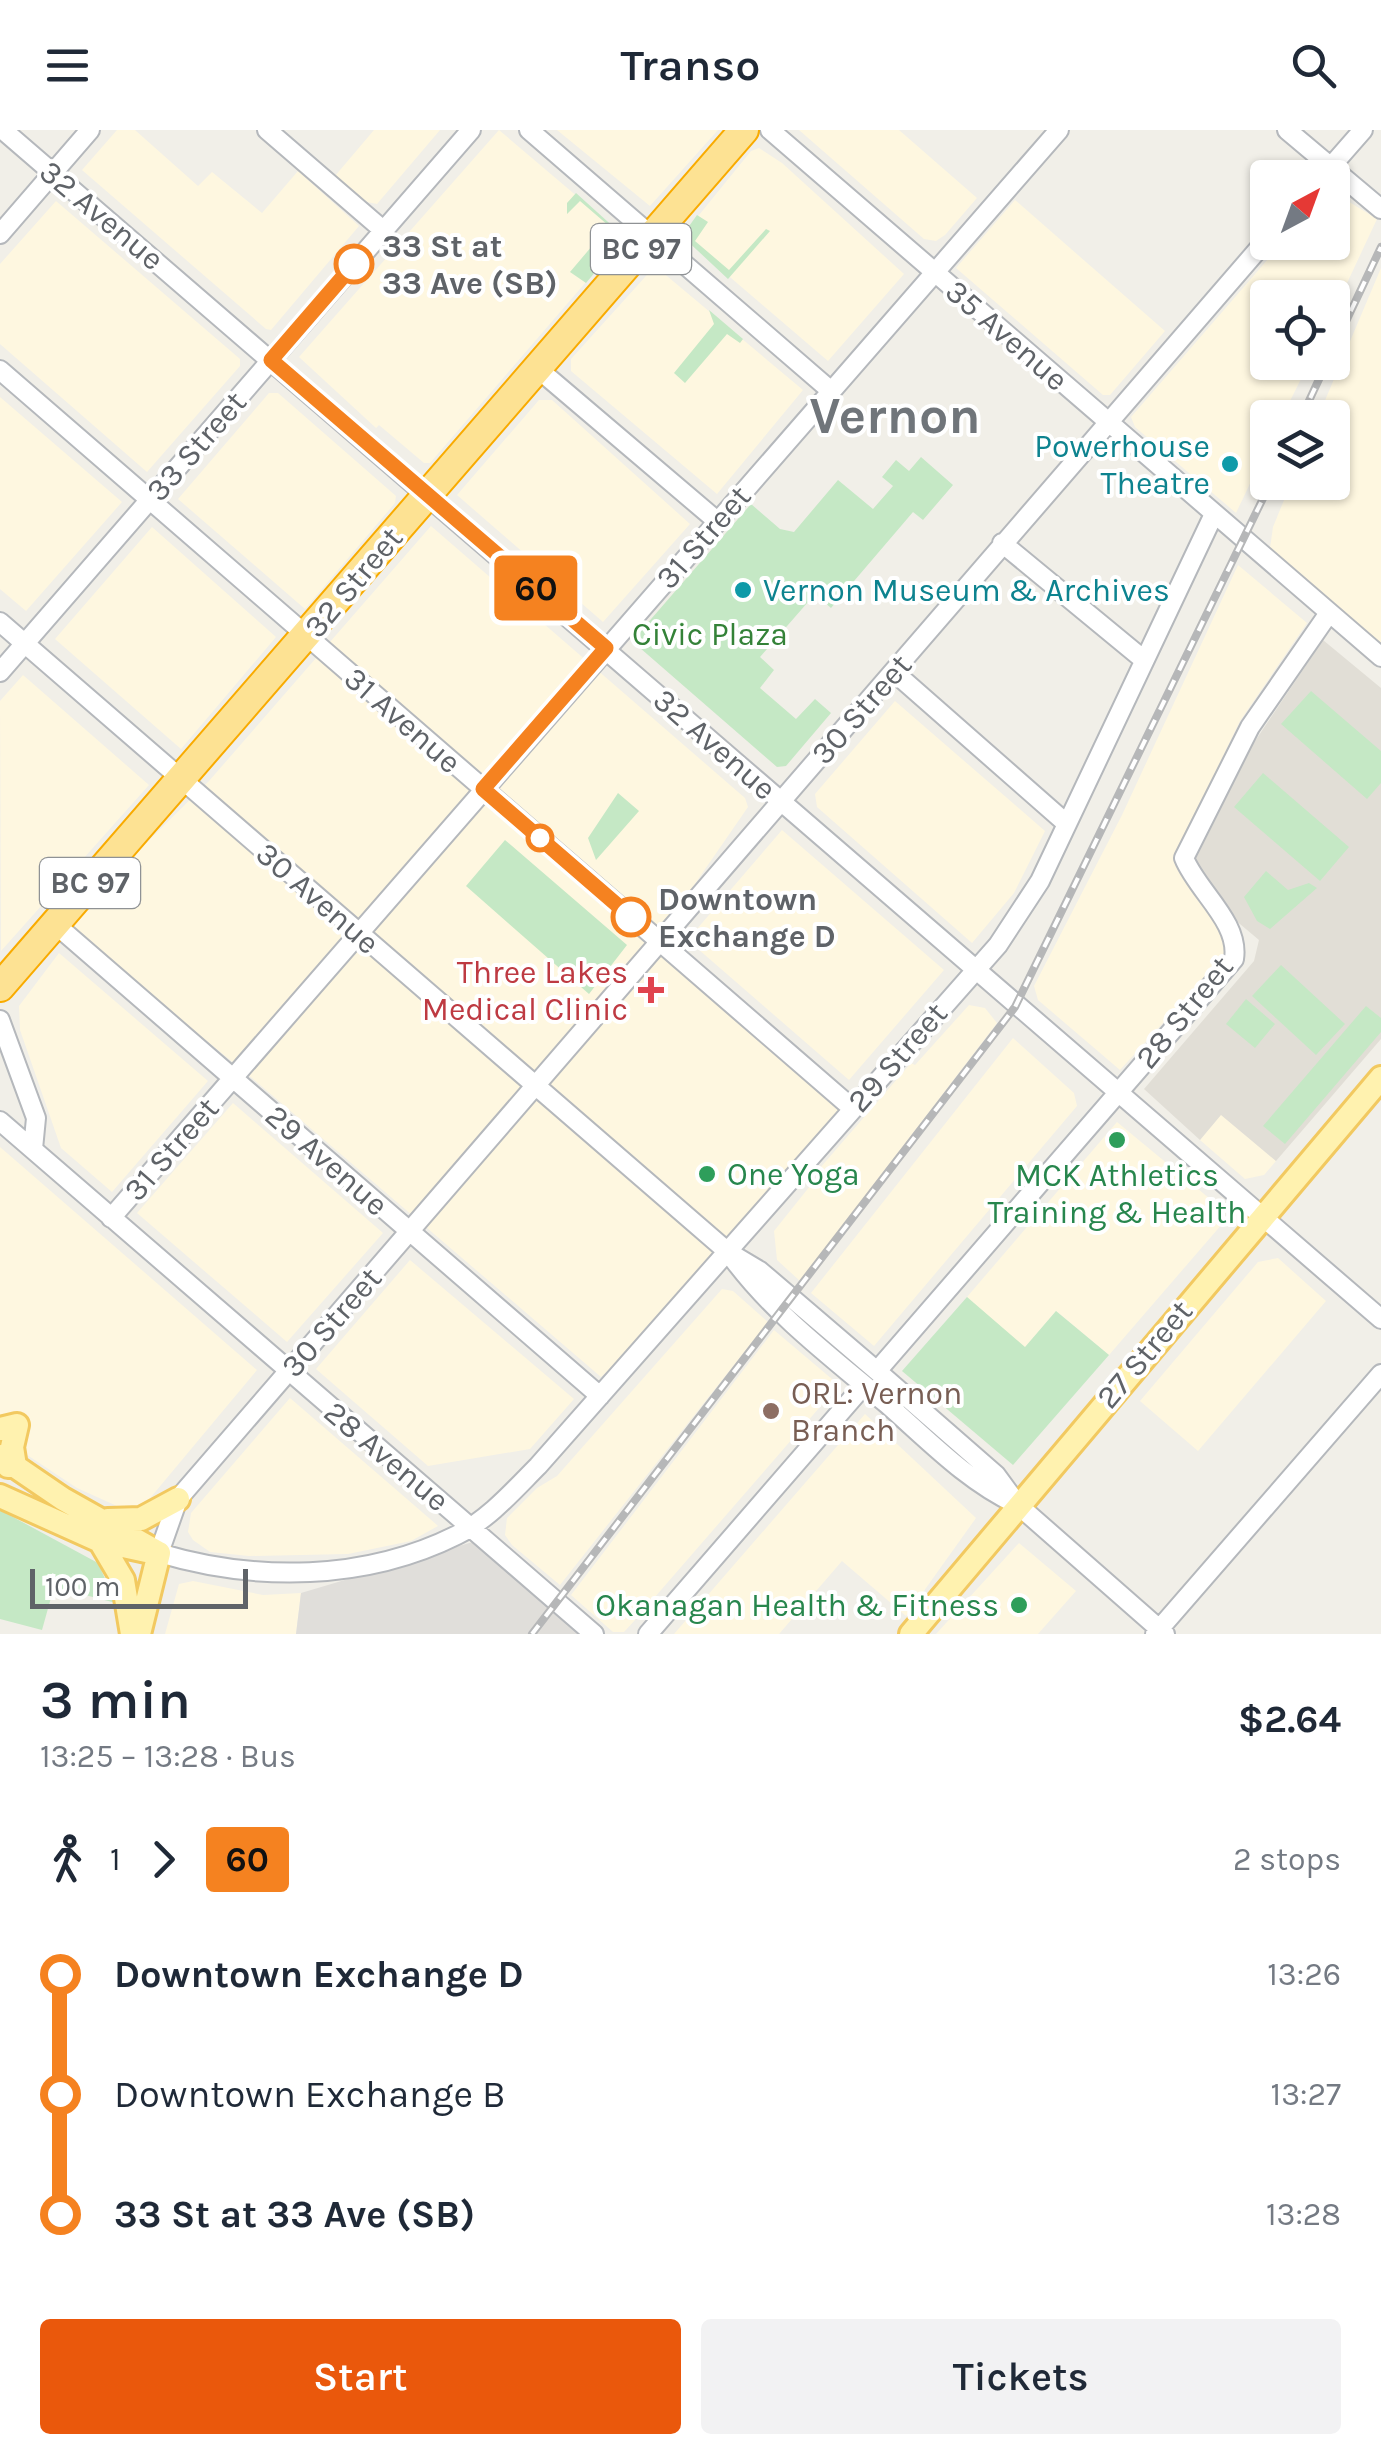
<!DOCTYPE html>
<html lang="en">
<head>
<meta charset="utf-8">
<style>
	:root { --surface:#fff; --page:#f2f2f3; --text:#1f2937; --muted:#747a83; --accent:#ea580c }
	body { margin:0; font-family:Karla,sans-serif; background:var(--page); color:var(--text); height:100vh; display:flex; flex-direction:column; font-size:38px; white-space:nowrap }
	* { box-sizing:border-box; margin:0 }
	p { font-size:32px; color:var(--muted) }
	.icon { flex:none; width:55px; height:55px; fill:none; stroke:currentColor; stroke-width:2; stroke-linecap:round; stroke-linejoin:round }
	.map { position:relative; height:1504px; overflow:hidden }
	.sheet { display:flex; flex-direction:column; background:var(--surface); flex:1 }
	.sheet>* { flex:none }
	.badge { padding:0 20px; border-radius:8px; font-size:35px; line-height:65px }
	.needle { width:65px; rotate:41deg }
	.controls { position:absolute; left:1250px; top:30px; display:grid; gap:20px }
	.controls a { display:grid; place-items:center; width:100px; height:100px; border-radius:10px; background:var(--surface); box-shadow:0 2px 8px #0004; font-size:50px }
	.scale { position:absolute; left:30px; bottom:25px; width:218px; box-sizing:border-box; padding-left:10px; border:5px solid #5f6368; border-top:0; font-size:28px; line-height:35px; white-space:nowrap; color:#5f6368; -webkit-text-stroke:8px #fff; paint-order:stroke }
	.map>.badge { position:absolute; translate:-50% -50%; box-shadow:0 0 0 5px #fff }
	.legs { display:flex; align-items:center; gap:15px; height:110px; padding:0 40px; font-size:32px }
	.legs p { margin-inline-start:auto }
	.headline { display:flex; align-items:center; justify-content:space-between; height:170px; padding:0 40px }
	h1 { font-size:55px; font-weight:600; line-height:75px }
	.action { display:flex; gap:20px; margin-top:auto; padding:20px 40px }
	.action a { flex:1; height:115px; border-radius:10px; background:var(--accent); color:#fff; font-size:40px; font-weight:600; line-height:115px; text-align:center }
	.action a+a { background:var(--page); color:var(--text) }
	ul { padding:0 40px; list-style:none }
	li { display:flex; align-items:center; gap:35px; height:120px; font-size:38px }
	li i { display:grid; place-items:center; width:15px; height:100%; margin:0 12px; background:currentColor }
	li i::after { content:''; width:25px; height:25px; margin:-12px; border:8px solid; border-radius:50%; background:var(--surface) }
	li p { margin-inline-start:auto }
	li:first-child i { background:linear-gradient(#0000 50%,currentColor 0) }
	li:last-child i { background:linear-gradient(currentColor 50%,#0000 0) }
	header { display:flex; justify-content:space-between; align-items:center; height:130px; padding:0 40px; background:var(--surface); font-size:45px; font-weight:600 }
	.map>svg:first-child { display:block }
</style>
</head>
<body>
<header><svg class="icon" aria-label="menu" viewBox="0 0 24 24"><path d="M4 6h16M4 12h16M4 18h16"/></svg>Transo<svg class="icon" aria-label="search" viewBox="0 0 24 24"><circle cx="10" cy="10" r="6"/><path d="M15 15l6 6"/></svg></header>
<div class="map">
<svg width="1381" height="1504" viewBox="0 0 1381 1504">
	<rect width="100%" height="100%" fill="#f1efe8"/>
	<!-- commercial -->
	<path fill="#fef7e0" d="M 117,0 L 135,0 L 198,56 L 212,42 L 262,83 L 298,41 L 359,96 L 271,200 L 266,199 L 82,40 Z
		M 374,0 L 440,0 L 377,74 L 367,72 L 335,46 Z
		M 499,0 L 618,101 L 617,116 L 430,333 L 424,333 L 379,295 L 376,298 L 299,227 Z
		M 557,0 L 718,0 L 650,76 Z
		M 799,0 L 899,0 L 977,68 L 945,105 L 936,111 L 924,109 Z
		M 759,18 L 782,33 L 904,144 L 828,231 L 682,106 L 751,21 Z
		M 1333,62 L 1377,89 L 1333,183 L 1332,168 L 1268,168 L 1268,232 L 1309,233 L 1282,287 L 1268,288 L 1267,318 L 1236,383 L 1135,297 L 1131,287 L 1282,113 L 1332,112 Z
		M 1015,70 L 1165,201 L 1110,265 L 1103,265 L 956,138 Z
		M 56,71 L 240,229 L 240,236 L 147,342 L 0,214 L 0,134 Z
		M 655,136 L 803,260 L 717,364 L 571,241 L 571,229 Z
		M 1381,138 L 1381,513 L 1270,418 L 1273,397 L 1291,353 L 1332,352 L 1332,288 L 1318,287 Z
		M 269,263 L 278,263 L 396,366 L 395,373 L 305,479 L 178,369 Z
		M 0,267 L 122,372 L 26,481 L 0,459 Z
		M 539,270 L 552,270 L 690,394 L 603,492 L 457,365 Z
		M 431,396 L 745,668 L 748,677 L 681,774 L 671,812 L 852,978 L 697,1158 L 601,1247 L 246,943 L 70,799 L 132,727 L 209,651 Z
		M 152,397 L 276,507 L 181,619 L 55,509 Z
		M 1238,435 L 1307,493 L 1240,591 L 1178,719 L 1176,735 L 1183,748 L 1229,807 L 1223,827 L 1120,940 L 1038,870 L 1034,856 L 1122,685 Z
		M 23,545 L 149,655 L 1,821 L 0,571 Z
		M 895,571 L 1045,701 L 1014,763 L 972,813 L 817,677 L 815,664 Z
		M 782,700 L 944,840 L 849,950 L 690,812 L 690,807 Z
		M 59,823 L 208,951 L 112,1062 L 61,1018 L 20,900 L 19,876 Z
		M 969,875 L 985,878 L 997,893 L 800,1151 L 777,1130 L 774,1101 L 822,1041 L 820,1038 L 911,933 L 915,935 Z
		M 1013,908 L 1074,963 L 1077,976 L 874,1216 L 811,1163 Z
		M 233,973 L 383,1103 L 287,1212 L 137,1083 Z
		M 1221,984 L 1276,1031 L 1264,1045 L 1245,1049 L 1200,1010 Z
		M 1117,992 L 1221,1078 L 1223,1093 L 1109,1225 L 1056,1181 L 1025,1218 L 967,1167 Z
		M 0,1017 L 257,1240 L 141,1379 L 128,1381 L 77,1358 L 0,1307 Z
		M 1278,1128 L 1326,1171 L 1198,1321 L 1140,1271 L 1258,1132 Z
		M 410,1130 L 574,1269 L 530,1319 L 428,1336 L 316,1239 Z
		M 722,1159 L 733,1161 L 768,1192 L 560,1455 L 512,1415 L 505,1405 L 507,1388 L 537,1358 L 557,1346 Z
		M 774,1200 L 839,1255 L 635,1490 L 624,1502 L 613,1502 L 571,1465 Z
		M 290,1268 L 437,1395 L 438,1396 L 411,1411 L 348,1424 L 249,1426 L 210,1422 L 193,1410 L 188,1402 L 191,1383 Z
		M 865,1284 L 976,1388 L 906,1486 L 842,1431 L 779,1504 L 674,1504 Z
		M 1019,1413 L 1076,1461 L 1038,1504 L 936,1504 Z
		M 193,1451 L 263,1465 L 301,1463 L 296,1504 L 165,1504 L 179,1454 Z"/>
	<!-- industrial -->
	<path fill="#e0deda" d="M 476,1411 L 584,1504 L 296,1504 L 301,1463 Z"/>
	<!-- education -->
	<path fill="#e1ded6" d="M 1323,510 L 1381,558 L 1381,909 L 1276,1031 L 1221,985 L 1200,1010 L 1144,959 L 1254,831 L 1259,810 L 1234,789 L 1197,740 L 1196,728 L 1251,617 Z"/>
	<!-- green -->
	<path fill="#c5e8c5" d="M 576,63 L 618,101 L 617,116 L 586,153 L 570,142 L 609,96 L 580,71 L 567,84 L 567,73 Z
		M 697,85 L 708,92 L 695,111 L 729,140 L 766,99 L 770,101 L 728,149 L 682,106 Z
		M 709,180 L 743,209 L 740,213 L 727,204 L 685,253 L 674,243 L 714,194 Z
		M 921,327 L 953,355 L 923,390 L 913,382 L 831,478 L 815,464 L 760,527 L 774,540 L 760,558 L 796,589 L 815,569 L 831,583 L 786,636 L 777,637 L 632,511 L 751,374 L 780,399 L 794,402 L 838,350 L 873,379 L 893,356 L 882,347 L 896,330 L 909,341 Z
		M 1311,561 L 1381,621 L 1381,653 L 1367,669 L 1281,594 Z
		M 1263,643 L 1349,717 L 1320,751 L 1234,677 Z
		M 618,663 L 639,681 L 596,730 L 588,708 Z
		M 505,710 L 627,815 L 589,864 L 466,756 Z
		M 1266,741 L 1288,760 L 1309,753 L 1317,758 L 1270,799 L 1257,791 L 1244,767 Z
		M 1281,835 L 1345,894 L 1316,925 L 1252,866 Z
		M 1246,869 L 1275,894 L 1255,918 L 1226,894 Z
		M 1366,876 L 1381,888 L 1381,902 L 1285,1014 L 1263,996 Z
		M 967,1167 L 1025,1217 L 1056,1181 L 1109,1225 L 1013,1335 L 902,1241 Z
		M 0,1380 L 98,1433 L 116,1473 L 54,1457 L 42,1500 L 0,1489 Z"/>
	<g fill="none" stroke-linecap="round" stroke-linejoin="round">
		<!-- minor casing -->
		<g stroke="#b5b8bc" stroke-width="22">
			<path id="minor" d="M 3,0 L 1381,1189
				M 267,0 L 383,100
				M 529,0 L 830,260
				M 770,0 L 1381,527
				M 1287,0 L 1381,79
				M 1321,48 L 1363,0
				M 0,104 L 90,0
				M 537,238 L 717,391
				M 0,240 L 852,978
				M 1214,384 L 1040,751 L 998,815 L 538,1336 C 514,1360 489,1389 457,1405 C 365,1451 256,1452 159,1423 L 178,1369 L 1268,108
				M 1002,413 L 1144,530
				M 0,492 L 728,1122 L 760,1141 L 877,1241 L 996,1345 L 1018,1375 L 1165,1504
				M 0,542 L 471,0
				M 894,542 L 1067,694
				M 55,794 L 600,1266
				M 0,890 L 36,988 L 33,1019
				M 0,991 L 594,1504
				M 111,1088 L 1059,0
				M 734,1130 C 775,1185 835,1230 887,1274 C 928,1310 967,1351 1016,1374
				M 877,1241 L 1234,829 C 1240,792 1197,761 1184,728 L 1250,597 L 1329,483
				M 648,1504 L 864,1255
				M 1155,1504 L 1381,1244"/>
		</g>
		<!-- major casing -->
		<g stroke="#f2c960" stroke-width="28">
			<path id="major" d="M 0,1299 L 17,1295 L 12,1317 L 15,1336 L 8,1336
				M 0,1326 L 63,1369 L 159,1423
				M 0,1366 L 100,1411 L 151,1422
				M 108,1390 L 141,1389 L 178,1369
				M 100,1411 L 123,1450 L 132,1504
				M 139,1504 L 159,1423
				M 911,1504 L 1381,948"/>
		</g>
		<!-- highway casing -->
		<g stroke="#f9ab00" stroke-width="32">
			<path id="highway" d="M 0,857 L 744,0"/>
		</g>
		<!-- minor -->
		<use href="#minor" stroke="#fff" stroke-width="18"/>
		<!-- major -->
		<use href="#major" stroke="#fff2af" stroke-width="22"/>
		<!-- highway -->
		<use href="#highway" stroke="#fde293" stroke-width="28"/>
		<!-- rail casing -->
		<g stroke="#b6b7b8" stroke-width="8">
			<path id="rail" d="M 1332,221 L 1381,117
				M 1301,288 L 1327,232
				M 532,1504 L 1015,877 L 1271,352"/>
		</g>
		<!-- rail -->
		<use href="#rail" stroke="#fff" stroke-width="4" stroke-dasharray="11" stroke-linecap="butt"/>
	</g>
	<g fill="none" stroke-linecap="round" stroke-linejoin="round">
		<!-- line-1 casing -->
		<g stroke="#fff" stroke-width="22">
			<path id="line-1" d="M 354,134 L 271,230 L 606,518 L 483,659 L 631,787"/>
		</g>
		<!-- line-1 -->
		<use href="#line-1" stroke="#f58220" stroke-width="15"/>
	</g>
	<!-- markers -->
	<g fill="#fff" stroke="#f58220" stroke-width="5">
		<circle cx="354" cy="134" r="18"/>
		<circle cx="540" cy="708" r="12"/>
		<circle cx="631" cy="787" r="18"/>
	</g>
	<g fill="#0f9aa8" stroke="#fff" stroke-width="4">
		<circle cx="1230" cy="334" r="10"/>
		<circle cx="743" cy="460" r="10"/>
	</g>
	<path fill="#e0444e" stroke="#fff" stroke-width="4" d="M646 845h10v10h10v10h-10v10h-10v-10h-10v-10h10z"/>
	<g fill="#2e9e5b" stroke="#fff" stroke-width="4">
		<circle cx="1117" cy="1010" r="10"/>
		<circle cx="707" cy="1044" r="10"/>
		<circle cx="1019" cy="1475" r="10"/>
	</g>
	<circle fill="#8d6e63" stroke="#fff" stroke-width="4" cx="771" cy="1281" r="10"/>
	<g text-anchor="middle" stroke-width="8" stroke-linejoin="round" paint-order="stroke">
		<!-- shield labels -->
		<g fill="#fff" stroke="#8f9295" stroke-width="2.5">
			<rect x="591" y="94" width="100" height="50" rx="8"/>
			<rect x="40" y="728" width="100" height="50" rx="8"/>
		</g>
		<g font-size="30" font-weight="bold" fill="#5f6368">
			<text x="641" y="129">BC 97</text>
			<text x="90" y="763">BC 97</text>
		</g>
		<!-- street labels -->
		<g font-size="32" fill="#5f6368" stroke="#fff">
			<text transform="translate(102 85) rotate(40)" y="11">32 Avenue</text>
			<text transform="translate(1007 205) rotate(41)" y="11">35 Avenue</text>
			<text transform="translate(196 316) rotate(-49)" y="11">33 Street</text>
			<text transform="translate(703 407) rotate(-49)" y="11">31 Street</text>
			<text transform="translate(353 452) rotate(-50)" y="11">32 Street</text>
			<text transform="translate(861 579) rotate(-49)" y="11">30 Street</text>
			<text transform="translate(403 590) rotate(41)" y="11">31 Avenue</text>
			<text transform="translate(715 614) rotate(41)" y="11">32 Avenue</text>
			<text transform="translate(318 768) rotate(41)" y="11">30 Avenue</text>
			<text transform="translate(1184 882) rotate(-51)" y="11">28 Street</text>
			<text transform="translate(897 927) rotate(-49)" y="11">29 Street</text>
			<text transform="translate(171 1019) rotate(-49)" y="11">31 Street</text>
			<text transform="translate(327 1030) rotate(41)" y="11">29 Avenue</text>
			<text transform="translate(331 1192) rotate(-49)" y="11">30 Street</text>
			<text transform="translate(1144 1224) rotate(-50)" y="11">27 Street</text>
			<text transform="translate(387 1326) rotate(40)" y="11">28 Avenue</text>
		</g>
		<!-- stop labels -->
		<g font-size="32" font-weight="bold" fill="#5f6368" stroke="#fff" text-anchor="start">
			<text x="382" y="127">33 St at<tspan x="382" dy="37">33 Ave (SB)</tspan></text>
			<text x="658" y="780">Downtown<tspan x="658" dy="37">Exchange D</tspan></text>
		</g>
		<!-- culture labels -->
		<g font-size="32" fill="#0d838f" stroke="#fff" text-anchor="end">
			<text x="1210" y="327">Powerhouse<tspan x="1210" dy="37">Theatre</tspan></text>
			<text x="763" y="471" text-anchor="start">Vernon Museum &amp; Archives</text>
		</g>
		<!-- park labels -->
		<g font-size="32" fill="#348238" stroke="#fff">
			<text x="710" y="515">Civic Plaza</text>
		</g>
		<!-- health labels -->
		<g font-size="32" fill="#be3a42" stroke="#fff" text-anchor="end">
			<text x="628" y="853">Three Lakes<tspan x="628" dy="37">Medical Clinic</tspan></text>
		</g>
		<!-- leisure labels -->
		<g font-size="32" fill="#27864d" stroke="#fff" text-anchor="start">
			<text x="727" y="1055">One Yoga</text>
			<text x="1117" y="1056" text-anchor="middle">MCK Athletics<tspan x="1117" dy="37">Training &amp; Health</tspan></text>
			<text x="999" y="1486" text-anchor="end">Okanagan Health &amp; Fitness</text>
		</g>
		<!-- education labels -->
		<g font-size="32" fill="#785e54" stroke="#fff" text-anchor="start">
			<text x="791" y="1274">ORL: Vernon<tspan x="791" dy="37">Branch</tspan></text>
		</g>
		<!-- town labels -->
		<g font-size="52" font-weight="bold" fill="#70757a" stroke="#fff">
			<text x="895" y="303">Vernon</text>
		</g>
	</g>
</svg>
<div class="controls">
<a><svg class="needle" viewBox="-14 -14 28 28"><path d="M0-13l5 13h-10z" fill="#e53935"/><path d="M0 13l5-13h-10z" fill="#747a83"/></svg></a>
<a><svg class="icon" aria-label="locate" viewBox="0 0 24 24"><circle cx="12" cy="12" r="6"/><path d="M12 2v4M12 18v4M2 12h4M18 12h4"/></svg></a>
<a><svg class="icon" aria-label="layers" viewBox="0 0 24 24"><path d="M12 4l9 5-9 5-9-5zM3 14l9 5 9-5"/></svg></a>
</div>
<div class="scale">100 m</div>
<b class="badge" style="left:536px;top:458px;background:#f58220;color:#111">60</b>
</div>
<section class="sheet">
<div class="headline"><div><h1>3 min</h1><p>13:25 – 13:28 · Bus</p></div><b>$2.64</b></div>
<div class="legs"><svg class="icon" aria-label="walk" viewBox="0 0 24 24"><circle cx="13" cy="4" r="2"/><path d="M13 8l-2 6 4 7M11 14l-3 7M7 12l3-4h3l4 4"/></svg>1<svg class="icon" aria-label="forward" viewBox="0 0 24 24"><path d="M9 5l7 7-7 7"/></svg><b class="badge" style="background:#f58220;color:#111">60</b><p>2 stops</p></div>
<ul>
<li><i style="color:#f58220"></i><b>Downtown Exchange D</b><p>13:26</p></li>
<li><i style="color:#f58220"></i><span>Downtown Exchange B</span><p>13:27</p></li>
<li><i style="color:#f58220"></i><b>33 St at 33 Ave (SB)</b><p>13:28</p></li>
</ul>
<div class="action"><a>Start</a><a>Tickets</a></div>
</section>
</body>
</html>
